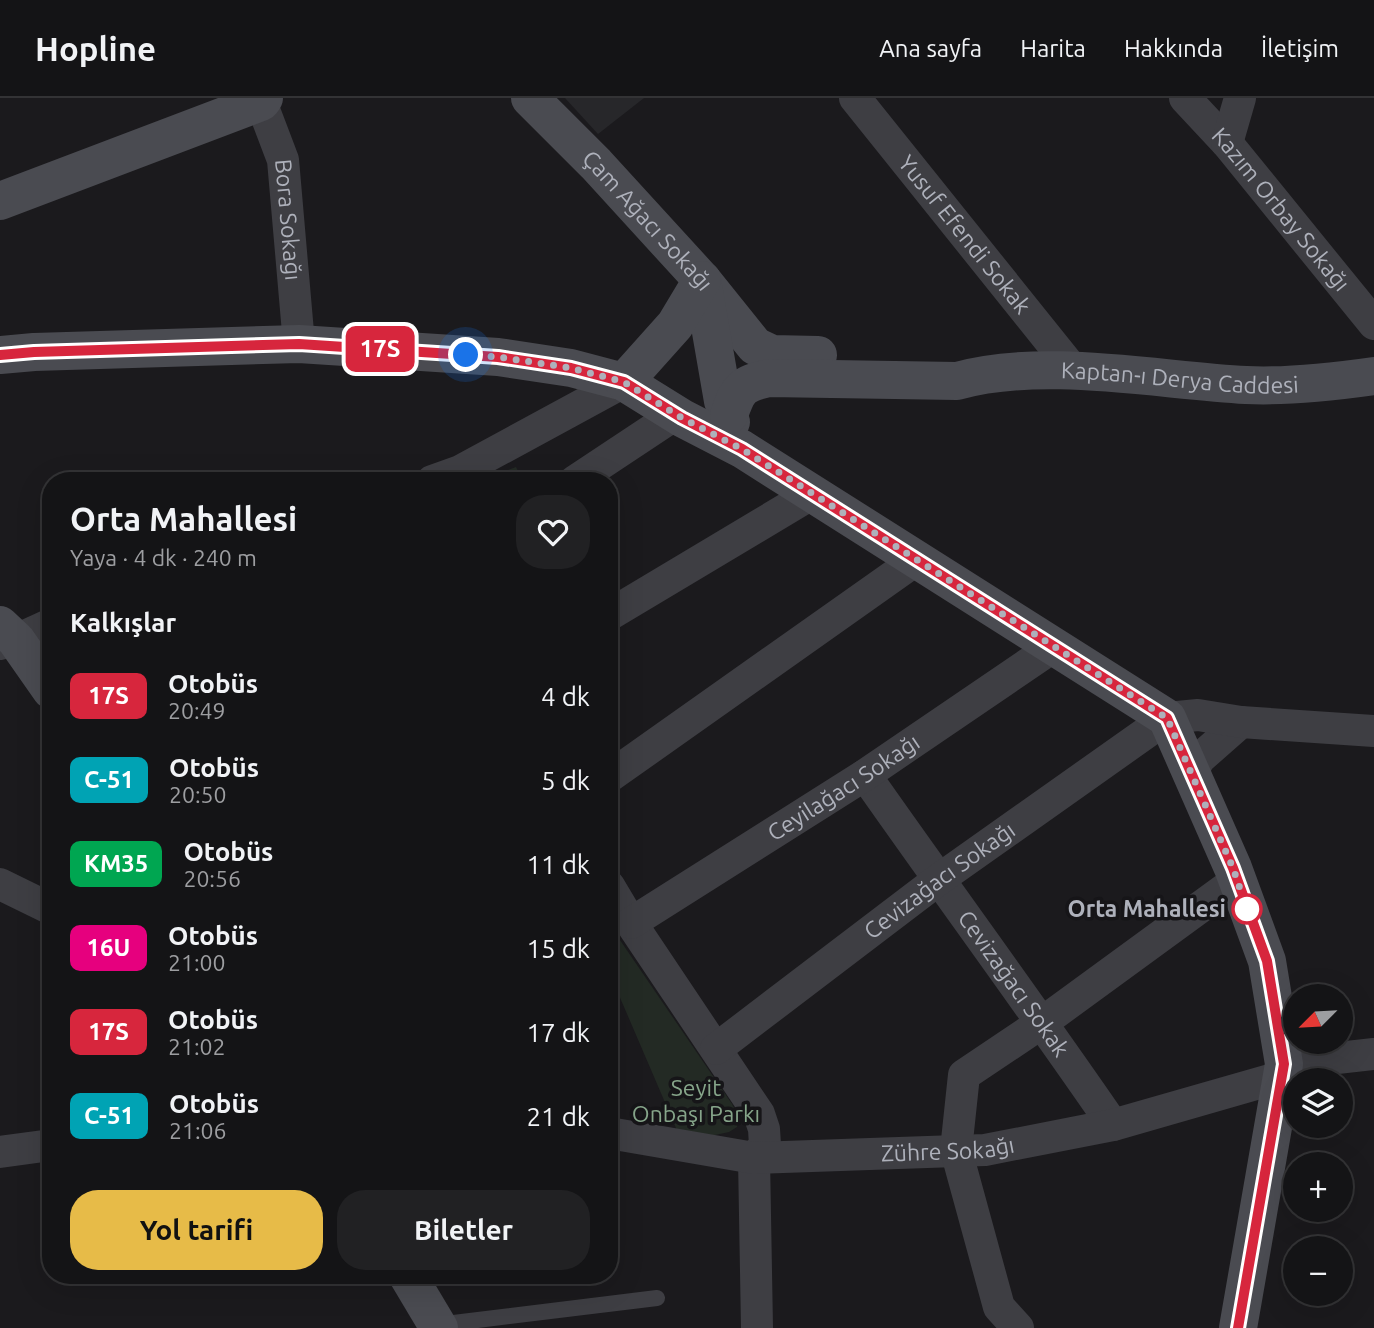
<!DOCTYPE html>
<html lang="tr">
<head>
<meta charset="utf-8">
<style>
	:root { --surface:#141416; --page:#212123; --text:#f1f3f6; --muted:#9d9ea1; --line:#333335; --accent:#e7bb48 }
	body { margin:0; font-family:Ubuntu,sans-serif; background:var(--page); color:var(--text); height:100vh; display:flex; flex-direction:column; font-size:26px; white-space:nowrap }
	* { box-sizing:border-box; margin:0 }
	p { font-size:23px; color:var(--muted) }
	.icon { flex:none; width:38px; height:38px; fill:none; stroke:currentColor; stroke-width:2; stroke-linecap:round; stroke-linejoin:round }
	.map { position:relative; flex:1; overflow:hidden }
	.panel { position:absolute; left:42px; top:374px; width:576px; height:812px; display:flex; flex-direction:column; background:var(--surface); border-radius:28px; box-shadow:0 7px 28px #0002,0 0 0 2px var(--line) }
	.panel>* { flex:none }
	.badge { padding:0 14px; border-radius:10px; font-size:24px; line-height:46px }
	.needle { width:46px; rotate:246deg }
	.buttons { position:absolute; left:1283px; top:886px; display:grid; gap:14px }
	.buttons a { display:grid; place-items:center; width:70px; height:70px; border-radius:50%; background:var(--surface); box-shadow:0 7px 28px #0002,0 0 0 2px var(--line); font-size:35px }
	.you { position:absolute; width:35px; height:35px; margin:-18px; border:5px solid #fff; border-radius:50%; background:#1a73e8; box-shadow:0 0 0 10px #1a73e833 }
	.map>.badge { position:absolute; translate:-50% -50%; box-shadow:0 0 0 4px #fff }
	h2 { padding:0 28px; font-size:26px; line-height:63px }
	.round { display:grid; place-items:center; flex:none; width:74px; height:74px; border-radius:28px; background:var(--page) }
	.head { display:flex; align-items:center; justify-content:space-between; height:119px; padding:0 28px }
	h1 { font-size:33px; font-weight:700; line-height:52px }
	.button { display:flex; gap:14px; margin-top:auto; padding:14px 28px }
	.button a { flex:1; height:80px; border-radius:28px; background:var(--accent); color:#111; font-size:28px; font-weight:700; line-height:80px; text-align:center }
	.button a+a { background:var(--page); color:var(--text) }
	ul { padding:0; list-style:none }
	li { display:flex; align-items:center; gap:21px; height:84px; padding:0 28px }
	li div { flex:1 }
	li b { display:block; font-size:26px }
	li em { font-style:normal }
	li .badge { min-width:77px; font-weight:700; text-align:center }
	header { display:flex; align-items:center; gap:42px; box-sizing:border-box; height:98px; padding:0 35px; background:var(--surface); border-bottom:2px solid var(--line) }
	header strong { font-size:33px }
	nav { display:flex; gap:38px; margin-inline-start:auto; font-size:24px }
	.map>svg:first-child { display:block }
</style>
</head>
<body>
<header>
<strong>Hopline</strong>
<nav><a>Ana sayfa</a><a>Harita</a><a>Hakkında</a><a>İletişim</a></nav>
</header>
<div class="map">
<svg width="1374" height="1230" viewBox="0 0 1374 1230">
	<rect width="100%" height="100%" fill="#1b1a1d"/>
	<!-- built -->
	<path fill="#27272a" d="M 565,0 L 644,0 L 598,36 Z"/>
	<!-- green -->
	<path fill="#232a24" d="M 516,369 L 523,383 L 480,383 Z
		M 609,826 L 732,1006 L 739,1021 L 737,1029 L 729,1034 L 715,1037 L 679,1037 L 609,874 Z"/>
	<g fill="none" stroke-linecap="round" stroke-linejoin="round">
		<!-- lane -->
		<path stroke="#3e3e43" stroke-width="16" d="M 437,1227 L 657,1200"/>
		<!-- street -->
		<g stroke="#3e3e43" stroke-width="32">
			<path id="s1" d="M 855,0 L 1074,273"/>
			<path id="s2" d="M 1185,0 L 1227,45 L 1374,226"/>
			<path id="s3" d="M 261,4 L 283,62 L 299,246"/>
			<path d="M 1227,45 L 1240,0"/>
			<path d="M 432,383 L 460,373 L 624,284"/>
			<path d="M 575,383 L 676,316"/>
			<path d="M 609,517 L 813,395"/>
			<path d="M 0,546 L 16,542 L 51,526"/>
			<path d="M 1192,675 L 1199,661 L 1241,624"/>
			<path id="s4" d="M 865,677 C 947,794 1032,909 1113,1027"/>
			<path d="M 609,679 L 916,462"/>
			<path d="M 0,786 L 51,811"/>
			<path d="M 609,788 L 631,825 L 759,1016 L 764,1031 L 765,1047 L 754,1060 L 757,1230"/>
			<path id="s5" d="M 631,825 L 865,677 L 1053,549"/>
			<path id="s6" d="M 716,951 L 938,782 L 1167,620 L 1198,617 L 1241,624 L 1374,633"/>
			<path d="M 1284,966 L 1374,956"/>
			<path id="s7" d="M 609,1035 L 754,1060 L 985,1052 L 1113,1027 L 1280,979"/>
			<path d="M 0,1054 L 51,1047"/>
			<path d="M 1018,1230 L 999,1209 L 956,1052 L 964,977 L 1043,924 L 1236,783"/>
		</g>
		<!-- secondary -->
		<g stroke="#4a4b51" stroke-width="38">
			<path id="s8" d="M 530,0 L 596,66 L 702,182 L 755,248 L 772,256 L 818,257"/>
			<path d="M 0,103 L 261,4 L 264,0"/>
			<path d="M 702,182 L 723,303 L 731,324"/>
			<path d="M 0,257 L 34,254 L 299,246 L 498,259 L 571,270 L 624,284 L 682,320 L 742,351 L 1167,620 L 1233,770 L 1267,863 L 1284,966 L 1238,1230"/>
			<path d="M 624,284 L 675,227 L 702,182"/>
			<path id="s9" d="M 729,317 C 738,291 741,286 769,280 L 957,283 C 1043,259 1156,282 1246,287 C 1288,289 1332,284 1374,278"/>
			<path d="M 0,527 L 16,542 L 51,592"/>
			<path d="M 408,1178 L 439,1230"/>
		</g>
	</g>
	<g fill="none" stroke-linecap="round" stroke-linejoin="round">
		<!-- line casing -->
		<g stroke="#fff" stroke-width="16">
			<path id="line" d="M 0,257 L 34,254 L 299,246 L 498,259 L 571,270 L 624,284 L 682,320 L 742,351 L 1167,620 L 1233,770 L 1267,863 L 1284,966 L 1238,1230"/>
		</g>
		<!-- line -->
		<use href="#line" stroke="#d7263d" stroke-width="10"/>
		<!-- walk -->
		<path stroke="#aeb1bb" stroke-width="7" stroke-dasharray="0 12.6" d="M 466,257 L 498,259 L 571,270 L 624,284 L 682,320 L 742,351 L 1167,620 L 1233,770 L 1247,811"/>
	</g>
	<!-- markers -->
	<circle fill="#fff" stroke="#d7263d" stroke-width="3.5" cx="1247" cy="811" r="14"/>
	<g text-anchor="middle" stroke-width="7" stroke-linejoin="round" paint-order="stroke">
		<!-- street labels -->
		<g font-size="23" fill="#aeb1bb" stroke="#161518">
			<text dy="8" stroke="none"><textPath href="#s2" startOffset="147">Kazım Orbay Sokağı</textPath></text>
			<text dy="8" stroke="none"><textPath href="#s3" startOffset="122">Bora Sokağı</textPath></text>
			<text dy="8" stroke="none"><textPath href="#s8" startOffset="170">Çam Ağacı Sokağı</textPath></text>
			<text dy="8" stroke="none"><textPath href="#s1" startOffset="175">Yusuf Efendi Sokak</textPath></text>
			<text dy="8" stroke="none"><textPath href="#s9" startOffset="471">Kaptan-ı Derya Caddesi</textPath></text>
			<text dy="8" stroke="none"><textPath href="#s5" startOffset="252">Ceyilağacı Sokağı</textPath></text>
			<text dy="8" stroke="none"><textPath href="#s6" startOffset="280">Cevizağacı Sokağı</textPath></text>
			<text dy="8" stroke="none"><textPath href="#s4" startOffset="256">Cevizağacı Sokak</textPath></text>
			<text dy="8" stroke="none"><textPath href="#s7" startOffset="341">Zühre Sokağı</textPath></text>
		</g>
		<!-- stop labels -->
		<g font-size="23" font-weight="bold" fill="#aeb1bb" stroke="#161518" text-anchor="end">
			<text x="1226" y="819">Orta Mahallesi</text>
		</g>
		<!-- park labels -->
		<g font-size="23" fill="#86a58a" stroke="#161518">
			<text x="696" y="998">Seyit<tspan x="696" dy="26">Onbaşı Parkı</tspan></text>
		</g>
	</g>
</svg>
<div class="buttons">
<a><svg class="needle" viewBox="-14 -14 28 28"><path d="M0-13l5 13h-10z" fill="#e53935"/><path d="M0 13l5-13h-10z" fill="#9d9ea1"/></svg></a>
<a><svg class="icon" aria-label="layers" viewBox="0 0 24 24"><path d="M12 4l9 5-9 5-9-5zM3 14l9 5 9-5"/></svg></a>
<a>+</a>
<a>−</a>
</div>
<div class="you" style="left:466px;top:257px"></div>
<b class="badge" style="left:380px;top:251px;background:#d7263d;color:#fff">17S</b>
<section class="panel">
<div class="head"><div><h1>Orta Mahallesi</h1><p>Yaya · 4 dk · 240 m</p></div><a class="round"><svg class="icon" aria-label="heart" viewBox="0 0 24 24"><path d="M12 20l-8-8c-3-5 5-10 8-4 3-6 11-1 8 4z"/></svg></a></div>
<h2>Kalkışlar</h2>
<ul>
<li><span class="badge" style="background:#d7263d;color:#fff">17S</span><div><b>Otobüs</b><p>20:49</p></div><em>4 dk</em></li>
<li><span class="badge" style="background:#00a3b4;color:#fff">C-51</span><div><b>Otobüs</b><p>20:50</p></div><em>5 dk</em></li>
<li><span class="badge" style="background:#00a651;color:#fff">KM35</span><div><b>Otobüs</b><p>20:56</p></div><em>11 dk</em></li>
<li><span class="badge" style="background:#e6007e;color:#fff">16U</span><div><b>Otobüs</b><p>21:00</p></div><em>15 dk</em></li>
<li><span class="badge" style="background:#d7263d;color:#fff">17S</span><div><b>Otobüs</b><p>21:02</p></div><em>17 dk</em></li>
<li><span class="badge" style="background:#00a3b4;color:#fff">C-51</span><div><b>Otobüs</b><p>21:06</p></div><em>21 dk</em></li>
</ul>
<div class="button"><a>Yol tarifi</a><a>Biletler</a></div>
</section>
</div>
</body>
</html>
